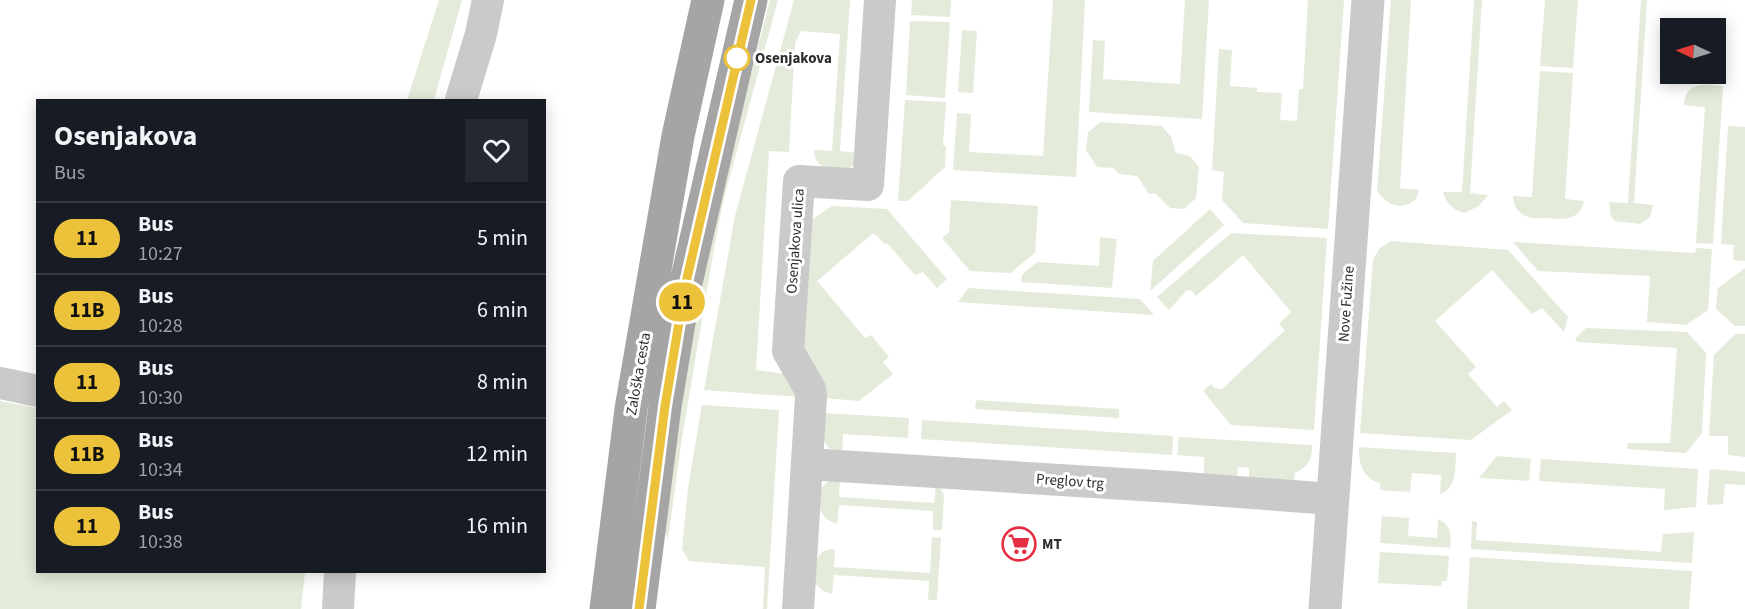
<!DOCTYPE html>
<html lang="en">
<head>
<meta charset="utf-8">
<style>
	:root { --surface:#171b24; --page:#242831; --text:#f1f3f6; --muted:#9ea1a6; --line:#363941 }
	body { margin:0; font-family:"Source Sans 3",sans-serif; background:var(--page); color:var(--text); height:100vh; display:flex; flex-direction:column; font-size:22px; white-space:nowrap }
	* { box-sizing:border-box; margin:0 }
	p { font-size:20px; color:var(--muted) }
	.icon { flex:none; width:33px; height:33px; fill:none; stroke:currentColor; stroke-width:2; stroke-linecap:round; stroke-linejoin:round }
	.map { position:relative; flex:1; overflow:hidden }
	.panel { position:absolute; left:36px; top:99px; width:510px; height:474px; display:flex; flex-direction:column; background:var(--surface); border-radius:0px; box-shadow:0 3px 15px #0003 }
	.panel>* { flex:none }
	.badge { padding:0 12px; border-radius:20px; font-size:21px; line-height:39px }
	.needle { width:39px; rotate:274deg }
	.fabs { position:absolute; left:1660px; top:18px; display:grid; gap:12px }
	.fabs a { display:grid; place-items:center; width:66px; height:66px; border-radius:0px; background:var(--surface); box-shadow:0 3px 15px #0003; font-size:30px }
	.map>.badge { position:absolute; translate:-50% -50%; box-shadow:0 0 0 3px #fff }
	.round { display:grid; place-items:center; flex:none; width:63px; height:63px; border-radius:0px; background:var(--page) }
	.headline { display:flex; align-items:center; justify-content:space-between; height:102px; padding:0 18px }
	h1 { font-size:28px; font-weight:700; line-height:45px }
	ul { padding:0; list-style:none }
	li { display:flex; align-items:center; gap:18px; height:72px; padding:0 18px; border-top:2px solid var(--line) }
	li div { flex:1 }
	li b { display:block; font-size:22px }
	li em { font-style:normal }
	li .badge { min-width:66px; font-weight:700; text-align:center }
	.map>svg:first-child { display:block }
</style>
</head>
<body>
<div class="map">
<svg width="1745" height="609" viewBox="0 0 1745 609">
	<rect width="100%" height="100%" fill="#fff"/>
	<!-- green -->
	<path fill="#e4ebda" d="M 439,0 L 462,0 L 434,100 L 407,100 Z
		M 770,0 L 778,0 L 724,198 L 715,243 L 682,438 L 668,539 L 663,528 L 674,437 L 708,241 Z
		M 794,0 L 850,0 L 840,151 L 859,153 L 856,163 L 844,172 C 828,169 815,169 814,150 L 832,151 L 840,34 L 801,31 L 795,43 L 789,152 L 769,151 L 756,370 L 785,374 L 798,397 L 704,390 L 735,216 Z
		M 912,0 L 951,0 L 950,17 L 911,15 Z
		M 1053,0 L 1085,0 L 1076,177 L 953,170 L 957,113 L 971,114 L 969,152 L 1043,156 Z
		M 1185,0 L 1209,0 L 1202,119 L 1089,112 L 1093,40 L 1105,41 L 1103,79 L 1180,84 Z
		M 1308,0 L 1344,0 L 1328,229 L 1243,223 L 1222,200 L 1224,172 L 1212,170 L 1219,49 L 1232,50 L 1230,86 L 1257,88 L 1257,92 L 1282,93 L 1280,120 L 1297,121 L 1299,89 L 1303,89 Z
		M 1391,0 L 1411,0 L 1400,188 L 1419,190 L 1416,199 C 1402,211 1388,206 1377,191 Z
		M 1474,0 L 1482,0 L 1470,193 L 1488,195 L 1479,206 L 1464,213 C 1453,210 1446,203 1443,192 L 1462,192 Z
		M 1545,0 L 1578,0 L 1573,68 L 1540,66 Z
		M 1641,0 L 1647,0 L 1634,203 L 1653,205 L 1650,217 L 1640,224 L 1615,221 L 1611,217 L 1609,202 L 1628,203 Z
		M 910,21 L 950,22 L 945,98 L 906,95 Z
		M 962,30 L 977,31 L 973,93 L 958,92 Z
		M 1540,71 L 1573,73 L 1565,199 L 1584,201 C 1580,222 1561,219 1545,218 C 1536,218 1528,219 1521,213 C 1515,209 1514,203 1513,196 L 1532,197 Z
		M 1702,85 L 1723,86 L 1713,244 L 1696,243 L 1705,107 L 1684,105 C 1685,93 1689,86 1702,85 Z
		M 905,100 L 946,102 L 943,145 L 946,146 L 945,167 L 908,201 L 898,201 Z
		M 1101,122 L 1162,126 L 1171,137 L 1176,153 L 1190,156 L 1199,167 L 1196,198 L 1184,209 L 1170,208 L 1155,193 L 1149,194 L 1137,176 L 1119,174 L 1113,168 L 1097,167 L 1086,150 L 1088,132 Z
		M 1728,126 L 1745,127 L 1745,261 L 1733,260 L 1734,245 L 1721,244 Z
		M 951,200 L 1038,206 L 1035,253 L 1010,273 L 970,271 L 942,238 L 949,232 Z
		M 832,206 L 887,209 L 947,279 L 937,288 L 923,272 L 915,275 L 887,243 L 885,244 L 876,235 L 872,234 L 817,281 L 865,338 L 871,335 L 889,357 L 883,362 L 893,374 L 859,401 L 824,398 L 803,351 L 811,220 Z
		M 1210,209 L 1224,225 L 1150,291 L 1153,261 Z
		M 1231,233 L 1327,238 L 1314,430 L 1231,425 L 1203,391 L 1211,384 L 1215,388 L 1222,389 L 1285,330 L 1279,324 L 1291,312 L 1243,255 L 1196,296 L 1192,291 L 1187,290 L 1169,310 L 1157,297 Z
		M 1100,237 L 1117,239 L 1112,288 L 1021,282 L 1022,275 L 1037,262 L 1099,266 Z
		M 1391,241 L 1508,250 L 1568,317 L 1564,332 L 1542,308 L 1532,314 L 1492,270 L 1435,321 L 1476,367 L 1468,374 L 1497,407 L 1504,401 L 1512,410 L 1471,440 L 1360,433 L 1373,259 L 1380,248 Z
		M 1513,242 L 1695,253 L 1696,248 L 1712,249 L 1708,310 L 1686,325 L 1647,322 L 1650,276 L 1538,271 Z
		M 1745,268 L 1745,326 L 1735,326 L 1716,309 L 1718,288 Z
		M 968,288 L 1140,299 L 1154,315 L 958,302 Z
		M 1586,328 L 1687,332 L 1706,353 L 1702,433 L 1686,453 L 1627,449 L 1628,443 L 1670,443 L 1677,348 L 1577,342 L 1575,339 Z
		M 1735,334 L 1745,334 L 1745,457 L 1728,455 L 1728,436 L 1709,436 L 1714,355 Z
		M 976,400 L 1119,409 L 1119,418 L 975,409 Z
		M 0,401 L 37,408 L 38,572 L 305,572 L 301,609 L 0,609 Z
		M 702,405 L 779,410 L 767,609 L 763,609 L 765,567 L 689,561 L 682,549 L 688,488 Z
		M 823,413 L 909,418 L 908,438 L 843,434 L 842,453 C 818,448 823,432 823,413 Z
		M 922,420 L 1173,436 L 1172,455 L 921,439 Z
		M 1179,437 L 1312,445 C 1312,460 1309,466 1295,473 L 1294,480 L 1249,479 L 1249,468 L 1238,467 L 1237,478 L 1204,477 L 1204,457 L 1177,455 Z
		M 1359,447 L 1456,453 C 1455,470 1457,488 1440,494 L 1441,475 L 1412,473 L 1410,492 L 1380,490 L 1380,483 C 1362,478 1359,464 1359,447 Z
		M 1497,456 L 1531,459 L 1529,481 L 1479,478 Z
		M 1541,459 L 1698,469 L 1696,507 L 1664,510 L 1665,489 L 1539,481 Z
		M 1710,469 L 1745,472 L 1745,485 L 1725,484 L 1723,504 L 1707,505 Z
		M 840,478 L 839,497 L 934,503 L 936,484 L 939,485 L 944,495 L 942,530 L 933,530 L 933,511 L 839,505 L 837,524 C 811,516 811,481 840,478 Z
		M 1382,516 L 1409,518 L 1408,536 L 1437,538 L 1438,519 C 1452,526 1451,534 1450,548 L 1380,543 Z
		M 1472,521 L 1477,522 L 1476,540 L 1661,552 L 1663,534 L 1694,532 L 1692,563 L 1471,549 Z
		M 932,537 L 941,538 L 937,600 L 928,600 L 929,581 L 834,575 L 832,594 L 823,591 L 814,582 C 816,565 814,549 835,549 L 834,567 L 930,573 Z
		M 1380,552 L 1449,556 L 1447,581 L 1442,581 L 1441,586 L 1378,583 Z
		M 1470,557 L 1692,571 L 1689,609 L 1467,609 Z"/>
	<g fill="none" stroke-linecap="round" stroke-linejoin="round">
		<!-- minor -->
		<path stroke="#cacaca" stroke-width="32" d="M 461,100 L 481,34 L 488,0
			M 0,383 L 38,391
			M 807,464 L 1172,487 L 1332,499
			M 338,609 L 340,572
			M 798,609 L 811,397 L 810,389 L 788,351 L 799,181 L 868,185 L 880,0"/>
		<!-- tertiary -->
		<path stroke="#cacaca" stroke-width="33" d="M 1325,609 L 1368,0"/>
		<!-- primary -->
		<path stroke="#a5a5a5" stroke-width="33" d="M 606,609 L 631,409 L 678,136 L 708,0
			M 639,609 L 665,406 L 685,287 L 751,0"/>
	</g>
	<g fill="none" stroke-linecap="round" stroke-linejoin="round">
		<!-- line casing -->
		<g stroke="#fff" stroke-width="14">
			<path id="line" d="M 639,609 L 665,406 L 685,287 L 751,0"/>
		</g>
		<!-- line -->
		<use href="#line" stroke="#edc23b" stroke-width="9"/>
	</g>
	<!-- icons -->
	<defs>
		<g id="supermarket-ring" transform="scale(1.725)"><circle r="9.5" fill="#fff" stroke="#e52e44" stroke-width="1.5"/><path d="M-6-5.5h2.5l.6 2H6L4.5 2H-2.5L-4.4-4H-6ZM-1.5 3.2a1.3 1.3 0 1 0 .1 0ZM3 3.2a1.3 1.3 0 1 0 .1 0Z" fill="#e52e44"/></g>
	</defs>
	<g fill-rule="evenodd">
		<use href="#supermarket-ring" x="1019" y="544"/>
	</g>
	<!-- markers -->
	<circle fill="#fff" stroke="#edc23b" stroke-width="3" cx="737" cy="58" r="12"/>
	<g text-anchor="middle" stroke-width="6" stroke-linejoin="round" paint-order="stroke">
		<!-- stop labels -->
		<g font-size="15" font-weight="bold" fill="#2d2d2d" stroke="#fff" text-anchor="start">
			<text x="755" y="63">Osenjakova</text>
		</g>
		<!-- street labels -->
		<g font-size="15" fill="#2d2d2d" stroke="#fff">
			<text transform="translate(795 241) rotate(-86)" y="5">Osenjakova ulica</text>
			<text transform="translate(1346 304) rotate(-86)" y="5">Nove Fužine</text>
			<text transform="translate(638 374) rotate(-80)" y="5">Zaloška cesta</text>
			<text transform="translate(1070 481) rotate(4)" y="5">Preglov trg</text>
		</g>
		<!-- poi labels -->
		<g font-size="15" font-weight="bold" fill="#2d2d2d" stroke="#fff" text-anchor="start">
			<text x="1042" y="549">MT</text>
		</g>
	</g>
</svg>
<div class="fabs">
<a><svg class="needle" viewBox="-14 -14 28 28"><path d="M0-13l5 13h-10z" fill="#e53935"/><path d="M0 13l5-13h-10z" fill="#9ea1a6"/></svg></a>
</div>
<b class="badge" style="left:682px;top:302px;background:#edc23b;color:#111">11</b>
<section class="panel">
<div class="headline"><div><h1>Osenjakova</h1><p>Bus</p></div><a class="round"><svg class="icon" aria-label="heart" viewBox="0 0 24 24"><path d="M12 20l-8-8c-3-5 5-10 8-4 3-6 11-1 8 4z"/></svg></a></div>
<ul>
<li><span class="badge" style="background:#edc23b;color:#111">11</span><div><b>Bus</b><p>10:27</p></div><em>5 min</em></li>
<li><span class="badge" style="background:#edc23b;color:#111">11B</span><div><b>Bus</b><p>10:28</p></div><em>6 min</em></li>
<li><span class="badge" style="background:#edc23b;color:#111">11</span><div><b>Bus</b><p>10:30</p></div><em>8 min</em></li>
<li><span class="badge" style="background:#edc23b;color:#111">11B</span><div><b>Bus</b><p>10:34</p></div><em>12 min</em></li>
<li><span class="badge" style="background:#edc23b;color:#111">11</span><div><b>Bus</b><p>10:38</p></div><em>16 min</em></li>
</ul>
</section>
</div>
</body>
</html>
